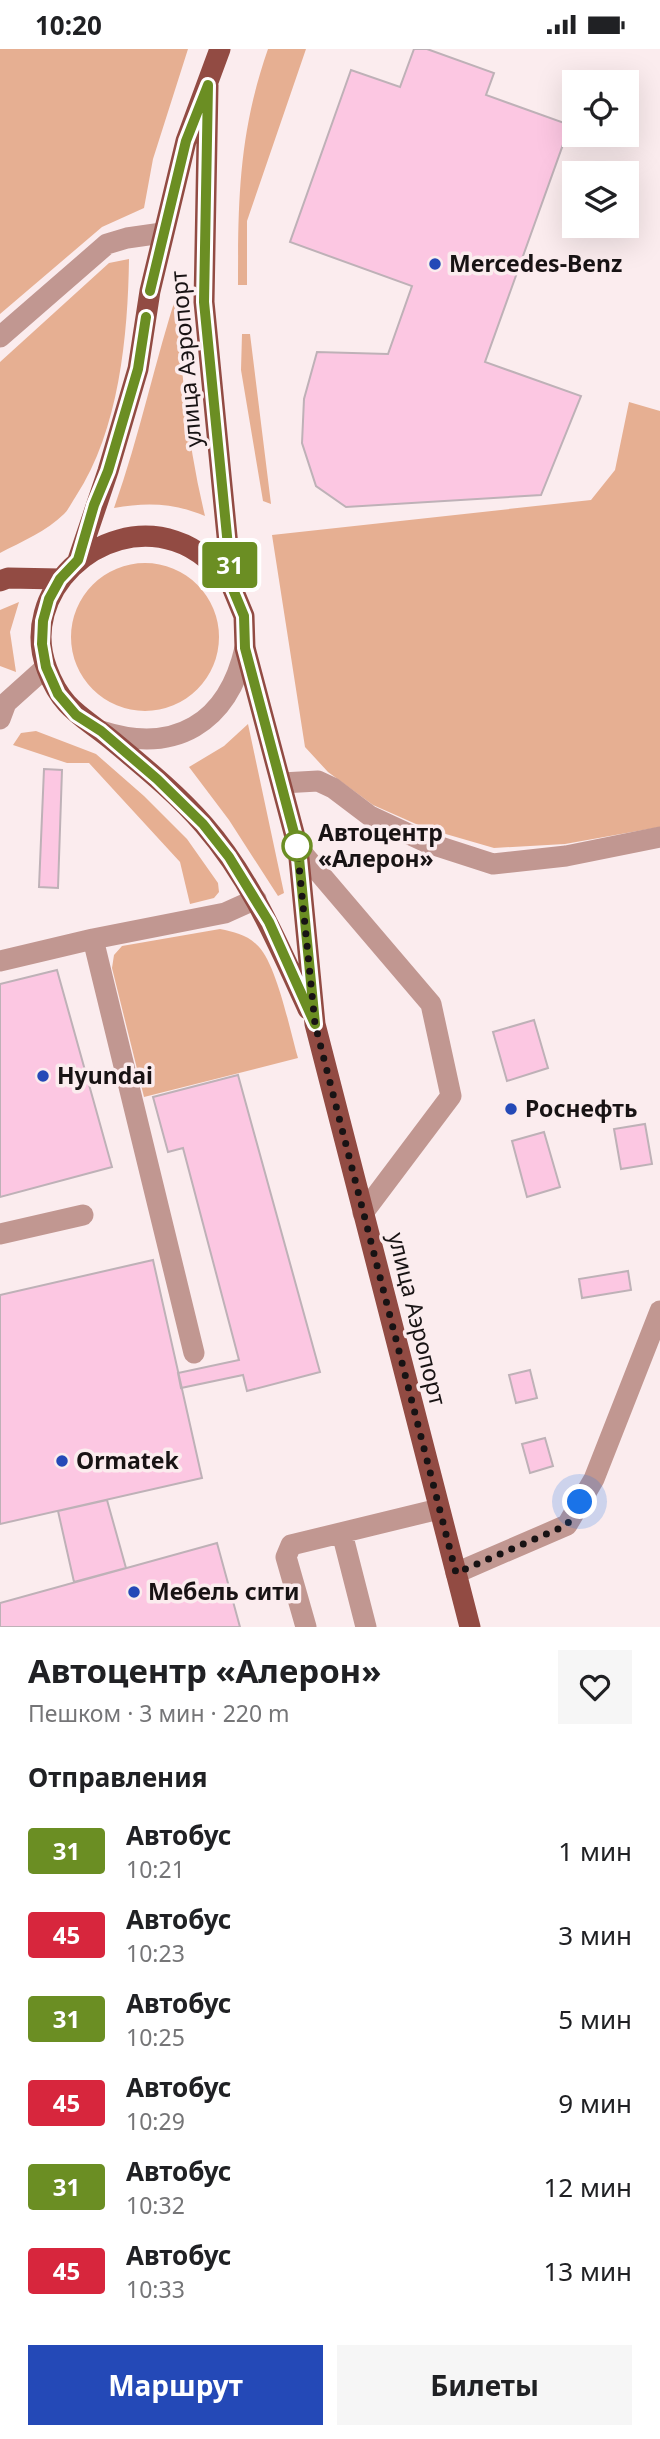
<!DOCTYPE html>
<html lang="ru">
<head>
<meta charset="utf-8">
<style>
	:root { --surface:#fff; --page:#f6f6f6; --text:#202124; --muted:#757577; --accent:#2449b7 }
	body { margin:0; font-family:"Noto Sans",sans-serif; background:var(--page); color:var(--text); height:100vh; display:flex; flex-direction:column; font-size:26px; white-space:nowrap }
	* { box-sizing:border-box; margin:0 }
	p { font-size:23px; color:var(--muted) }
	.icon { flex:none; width:38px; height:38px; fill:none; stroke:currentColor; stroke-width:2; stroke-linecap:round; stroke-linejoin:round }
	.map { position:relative; height:1578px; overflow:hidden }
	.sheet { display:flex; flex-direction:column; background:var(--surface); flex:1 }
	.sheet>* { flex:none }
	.badge { padding:0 14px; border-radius:5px; font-size:24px; line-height:46px }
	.controls { position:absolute; left:562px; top:21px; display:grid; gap:14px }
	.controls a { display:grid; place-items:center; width:77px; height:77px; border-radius:0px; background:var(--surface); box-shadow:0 7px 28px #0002; font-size:35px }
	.you { position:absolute; width:35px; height:35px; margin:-18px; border:5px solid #fff; border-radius:50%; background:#1a73e8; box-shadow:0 0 0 10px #1a73e833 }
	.map>.badge { position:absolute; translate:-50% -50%; box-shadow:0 0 0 4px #fff }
	h2 { padding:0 28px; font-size:26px; line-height:63px }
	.round { display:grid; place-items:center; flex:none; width:74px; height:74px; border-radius:0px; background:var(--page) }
	.headline { display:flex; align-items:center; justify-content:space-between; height:119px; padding:0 28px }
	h1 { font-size:33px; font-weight:700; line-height:52px }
	.action { display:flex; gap:14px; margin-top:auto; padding:14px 28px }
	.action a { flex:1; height:80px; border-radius:0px; background:var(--accent); color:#fff; font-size:28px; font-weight:700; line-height:80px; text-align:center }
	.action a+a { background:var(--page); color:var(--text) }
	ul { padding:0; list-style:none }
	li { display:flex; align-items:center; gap:21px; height:84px; padding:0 28px }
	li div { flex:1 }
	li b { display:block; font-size:26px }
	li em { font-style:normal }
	li .badge { min-width:77px; font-weight:700; text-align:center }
	.status { display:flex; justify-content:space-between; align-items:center; height:49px; padding:0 35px; background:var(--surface); direction:ltr }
	.status svg { height:19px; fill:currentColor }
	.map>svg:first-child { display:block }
</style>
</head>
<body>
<div class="status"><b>10:20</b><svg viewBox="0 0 49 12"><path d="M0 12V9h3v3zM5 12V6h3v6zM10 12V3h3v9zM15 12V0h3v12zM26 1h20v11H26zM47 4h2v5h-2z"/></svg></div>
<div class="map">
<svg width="660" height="1578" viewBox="0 0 660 1578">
	<rect width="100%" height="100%" fill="#fbecee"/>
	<!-- green -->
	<path fill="#e6af92" d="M 0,0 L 188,0 L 153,110 L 144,159 L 102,178 L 0,265 Z
		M 268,0 L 306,0 L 247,172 L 247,236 L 238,236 C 238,149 239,83 268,0 Z
		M 129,210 C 128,286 119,382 76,447 C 72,453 69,460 64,465 C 47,482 21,493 0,504 L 0,313 L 109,214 Z
		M 179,238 C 179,315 187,392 205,467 C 174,454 147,453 114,459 C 140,386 155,311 179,238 Z
		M 242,285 L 250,285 L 271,455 L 263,452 L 241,321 Z
		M 629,353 L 660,362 L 660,778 L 565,795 L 494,799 L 425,779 L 373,756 L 328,723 L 305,698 L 272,486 L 591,451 L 615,421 Z
		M71 588a74 74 0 1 1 148 0a74 74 0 1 1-148 0Z
		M 19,553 L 10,583 L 16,623 L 0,617 L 0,561 Z
		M 248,675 L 284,844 L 278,847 L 229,771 L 189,718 L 224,697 Z
		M 36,682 L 96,705 L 144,747 L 187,790 L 218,834 L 219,843 L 214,849 L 190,855 L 180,813 L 89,714 L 67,714 L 13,696 L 21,684 Z
		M 220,880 C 234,883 245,885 256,895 C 276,911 290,982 298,1009 L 144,1048 L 112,919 L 114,906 L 122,897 Z"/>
	<!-- building -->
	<path fill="#fcc7e2" stroke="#beb1b7" stroke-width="2" d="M 414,0 L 427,0 L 494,24 L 486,46 L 570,76 L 485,313 L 581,347 L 541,446 L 346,458 L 316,437 L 302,394 L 304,350 L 317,303 L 388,305 L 412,237 L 290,193 L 351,21 L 400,38 Z
		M 44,720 L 62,721 L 58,839 L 39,838 Z
		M 57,921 L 112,1118 L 0,1148 L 0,935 Z
		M 534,971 L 548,1019 L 507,1032 L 493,983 Z
		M 238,1026 L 320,1323 L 247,1342 L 243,1326 L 181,1339 L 178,1324 L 239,1311 L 183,1099 L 168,1103 L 153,1048 Z
		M 645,1075 L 652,1115 L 621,1120 L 614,1080 Z
		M 544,1083 L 560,1138 L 527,1148 L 512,1092 Z
		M 153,1211 L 202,1429 L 0,1475 L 0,1246 Z
		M 628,1222 L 631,1241 L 582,1249 L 579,1230 Z
		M 530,1321 L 537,1349 L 516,1354 L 509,1326 Z
		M 545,1389 L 553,1417 L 530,1424 L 522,1395 Z
		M 107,1451 L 126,1519 L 74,1533 L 58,1462 Z
		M 217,1494 L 240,1578 L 0,1578 L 0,1554 Z"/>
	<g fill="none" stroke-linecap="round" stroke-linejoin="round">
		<!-- minor -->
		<path stroke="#c19791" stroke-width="21" d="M 0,288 L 107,195 L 127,189 L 162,184
			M 0,670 L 6,654 L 46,618
			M 101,682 C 175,706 228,674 245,599
			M 282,734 L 318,732 L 333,739 L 370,767 L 428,794 L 493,815 L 566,807 L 660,788
			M 298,799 L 431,955 L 451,1047 L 363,1164
			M 93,890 L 194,1304
			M 0,912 L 93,890 L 225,864 L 256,850
			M 0,1185 L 83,1166
			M 342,1484 L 366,1578
			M 456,1524 L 567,1476 L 594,1430 L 660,1262
			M 306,1578 L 286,1508 L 291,1496 L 439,1460"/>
		<!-- major -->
		<path stroke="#924b43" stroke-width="21" d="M 208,36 L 204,253 L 232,538 L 244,567 L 245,599 L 298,799 L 315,975 L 470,1578
			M 78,511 L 108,422 L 138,320 L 150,242 L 186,92 L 220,0
			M 0,532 L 8,529 L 60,530
			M 232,537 C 216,517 200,500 175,492 C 100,467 18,544 47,620 C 62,661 83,667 114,693 C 145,719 177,745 204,776 C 251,830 278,895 308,960"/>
	</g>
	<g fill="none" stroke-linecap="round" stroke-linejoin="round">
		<!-- line casing -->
		<g stroke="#fff" stroke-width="16">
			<path id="line" d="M 146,268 L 138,320 L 108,422 L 94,456 L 78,511 L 60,530 L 49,550 L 43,572 L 42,595 L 46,618 L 58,645 L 76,666 L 101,682 L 157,730 L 203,775 L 229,808 L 269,873 L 315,975 L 298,799 L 245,599 L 244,567 L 232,538 L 204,253 L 208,36 L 186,92 L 150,242"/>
		</g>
		<!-- line -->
		<use href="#line" stroke="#6b8e23" stroke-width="10"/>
		<!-- walk -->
		<path stroke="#181314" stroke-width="7" stroke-dasharray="0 12.6" d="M 297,797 L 315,975 L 456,1524 L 567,1476 L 580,1453"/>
	</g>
	<!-- markers -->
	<g fill="#2449b7" stroke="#fbecee" stroke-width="2.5">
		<circle cx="435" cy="215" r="7"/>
		<circle cx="43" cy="1027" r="7"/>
		<circle cx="511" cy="1060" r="7"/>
		<circle cx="62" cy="1412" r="7"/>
		<circle cx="134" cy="1543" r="7"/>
	</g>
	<circle fill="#fff" stroke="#6b8e23" stroke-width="3.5" cx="297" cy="797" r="14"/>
	<g text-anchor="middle" stroke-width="7" stroke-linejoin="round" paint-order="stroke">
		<!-- poi labels -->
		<g font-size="23" font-weight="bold" fill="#181314" stroke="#fbecee" text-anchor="start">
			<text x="449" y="223">Mercedes-Benz</text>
			<text x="57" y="1035">Hyundai</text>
			<text x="525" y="1068">Роснефть</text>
			<text x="76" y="1420">Ormatek</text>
			<text x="148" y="1551">Мебель сити</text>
		</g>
		<!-- street labels -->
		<g font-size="23" fill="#181314" stroke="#fbecee">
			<text transform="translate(186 310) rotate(-95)" y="8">улица Аэропорт</text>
			<text transform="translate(417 1270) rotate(76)" y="8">улица Аэропорт</text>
		</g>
		<!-- stop labels -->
		<g font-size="23" font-weight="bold" fill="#181314" stroke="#fbecee" text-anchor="start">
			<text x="318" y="792">Автоцентр<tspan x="318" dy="26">«Алерон»</tspan></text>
		</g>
	</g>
</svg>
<div class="controls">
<a><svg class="icon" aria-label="locate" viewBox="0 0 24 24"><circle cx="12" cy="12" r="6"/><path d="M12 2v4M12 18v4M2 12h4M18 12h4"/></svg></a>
<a><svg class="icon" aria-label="layers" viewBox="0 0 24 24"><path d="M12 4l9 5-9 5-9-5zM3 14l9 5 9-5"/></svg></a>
</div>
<div class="you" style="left:580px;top:1453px"></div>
<b class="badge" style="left:230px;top:516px;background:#6b8e23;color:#fff">31</b>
</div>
<section class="sheet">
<div class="headline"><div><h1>Автоцентр «Алерон»</h1><p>Пешком · 3 мин · 220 m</p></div><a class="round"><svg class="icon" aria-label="heart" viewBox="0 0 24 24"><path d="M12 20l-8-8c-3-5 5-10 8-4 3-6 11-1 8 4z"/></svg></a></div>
<h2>Отправления</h2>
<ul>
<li><span class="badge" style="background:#6b8e23;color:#fff">31</span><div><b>Автобус</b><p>10:21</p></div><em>1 мин</em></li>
<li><span class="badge" style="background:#d7263d;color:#fff">45</span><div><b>Автобус</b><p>10:23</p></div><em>3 мин</em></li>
<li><span class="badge" style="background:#6b8e23;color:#fff">31</span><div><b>Автобус</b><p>10:25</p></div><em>5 мин</em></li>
<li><span class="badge" style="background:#d7263d;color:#fff">45</span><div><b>Автобус</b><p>10:29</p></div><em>9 мин</em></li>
<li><span class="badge" style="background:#6b8e23;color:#fff">31</span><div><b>Автобус</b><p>10:32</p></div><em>12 мин</em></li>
<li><span class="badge" style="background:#d7263d;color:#fff">45</span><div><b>Автобус</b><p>10:33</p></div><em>13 мин</em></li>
</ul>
<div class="action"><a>Маршрут</a><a>Билеты</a></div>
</section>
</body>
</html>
